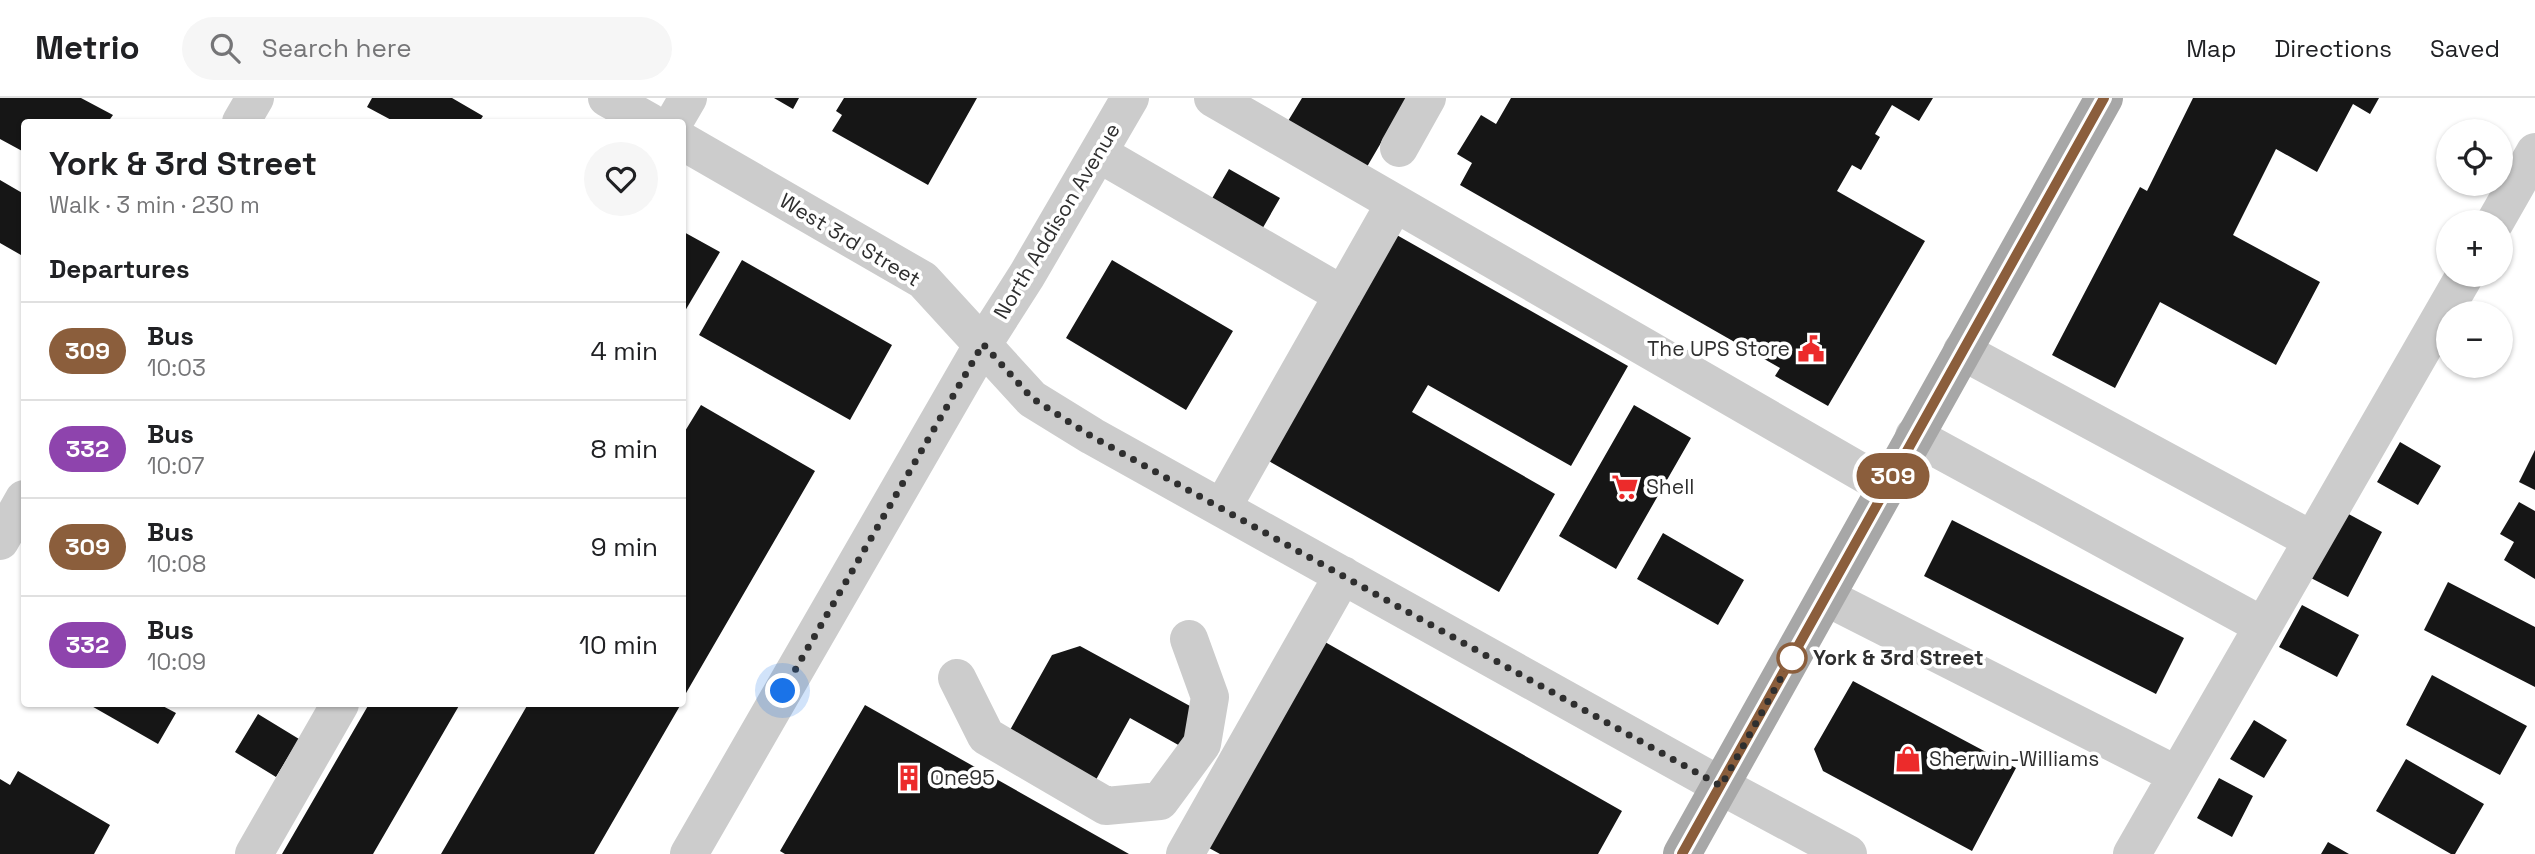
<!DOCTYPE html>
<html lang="en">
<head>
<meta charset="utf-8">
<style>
	:root { --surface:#fff; --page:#f6f6f6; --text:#202124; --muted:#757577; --line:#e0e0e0 }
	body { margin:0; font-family:"Space Grotesk",sans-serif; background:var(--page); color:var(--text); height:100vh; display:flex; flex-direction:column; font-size:26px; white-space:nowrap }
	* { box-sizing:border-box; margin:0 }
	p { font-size:23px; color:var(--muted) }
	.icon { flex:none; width:38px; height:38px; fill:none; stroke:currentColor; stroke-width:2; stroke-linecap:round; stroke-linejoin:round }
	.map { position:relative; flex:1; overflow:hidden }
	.sheet { position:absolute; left:21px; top:21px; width:665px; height:588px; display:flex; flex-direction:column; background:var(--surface); border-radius:7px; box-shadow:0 2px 5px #0004 }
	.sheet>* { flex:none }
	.badge { padding:0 14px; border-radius:23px; font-size:24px; line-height:46px }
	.tools { position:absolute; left:2436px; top:21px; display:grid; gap:14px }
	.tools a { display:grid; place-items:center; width:77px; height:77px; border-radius:50%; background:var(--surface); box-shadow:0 2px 5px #0004; font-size:35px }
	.you { position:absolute; width:35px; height:35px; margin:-18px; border:5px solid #fff; border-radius:50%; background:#1a73e8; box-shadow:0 0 0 10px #1a73e833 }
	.map>.badge { position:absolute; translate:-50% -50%; box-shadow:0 0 0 4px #fff }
	h2 { padding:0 28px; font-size:26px; line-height:63px }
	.round { display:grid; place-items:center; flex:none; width:74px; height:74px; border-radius:37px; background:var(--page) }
	.head { display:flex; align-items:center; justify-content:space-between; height:119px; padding:0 28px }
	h1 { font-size:33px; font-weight:700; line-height:52px }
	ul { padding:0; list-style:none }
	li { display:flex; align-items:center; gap:21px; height:98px; padding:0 28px; border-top:2px solid var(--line) }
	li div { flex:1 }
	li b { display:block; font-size:26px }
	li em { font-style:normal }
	li .badge { min-width:77px; font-weight:700; text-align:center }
	header { display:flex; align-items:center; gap:42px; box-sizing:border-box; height:98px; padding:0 35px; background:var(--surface); border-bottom:2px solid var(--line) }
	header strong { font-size:33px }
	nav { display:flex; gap:38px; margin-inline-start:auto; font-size:24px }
	.search { width:490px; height:63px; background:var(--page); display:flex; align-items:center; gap:18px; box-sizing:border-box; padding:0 24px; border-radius:38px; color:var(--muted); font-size:26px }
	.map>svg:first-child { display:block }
</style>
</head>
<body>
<header>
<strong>Metrio</strong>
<div class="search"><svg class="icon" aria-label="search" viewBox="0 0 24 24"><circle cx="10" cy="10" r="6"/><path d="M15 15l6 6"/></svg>Search here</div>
<nav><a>Map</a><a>Directions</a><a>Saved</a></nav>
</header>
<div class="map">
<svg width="2535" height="756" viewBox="0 0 2535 756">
	<rect width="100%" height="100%" fill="#fff"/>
	<!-- building -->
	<path fill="#161616" d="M 0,0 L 81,0 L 113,17 L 108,24 L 24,24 L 24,54 L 0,41 Z
		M 372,0 L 452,0 L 483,18 L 479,24 L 395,24 L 367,9 Z
		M 774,0 L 799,0 L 793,11 Z
		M 844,0 L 977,0 L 928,87 L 832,33 L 842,17 L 836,13 Z
		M 1302,0 L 1407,0 L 1364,74 L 1285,28 Z
		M 1511,0 L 1933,0 L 1919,23 L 1892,7 L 1875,36 L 1880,39 L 1861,72 L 1852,67 L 1837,93 L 1925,143 L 1828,308 L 1775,278 L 1780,270 L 1460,87 L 1472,65 L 1457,56 L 1481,17 L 1496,26 Z
		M 2193,0 L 2379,0 L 2370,16 L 2353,6 L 2317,74 L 2276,51 L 2233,137 L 2320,184 L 2276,267 L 2160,204 L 2115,290 L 2052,257 L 2140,89 L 2147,93 Z
		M 1229,71 L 1280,100 L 1246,159 L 1195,130 Z
		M 0,82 L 24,96 L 24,150 L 21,157 L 0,145 Z
		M 682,133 L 720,154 L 682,218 Z
		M 1395,136 L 1628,268 L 1571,368 L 1428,287 L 1412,314 L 1555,396 L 1499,494 L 1267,362 Z
		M 742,162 L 892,247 L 850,322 L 699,237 Z
		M 1112,162 L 1233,233 L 1186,312 L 1066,240 Z
		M 701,307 L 815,373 L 682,602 L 682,338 Z
		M 1634,307 L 1691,340 L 1616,471 L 1559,438 Z
		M 2400,344 L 2441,368 L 2418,407 L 2377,384 Z
		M 2535,352 L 2535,392 L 2519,384 Z
		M 2519,404 L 2535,413 L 2535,481 L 2504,462 L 2514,444 L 2500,436 Z
		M 2343,413 L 2382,434 L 2348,499 L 2309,479 Z
		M 1952,422 L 2184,540 L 2156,596 L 1924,478 Z
		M 1663,435 L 1744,482 L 1718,527 L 1637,481 Z
		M 2448,484 L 2535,529 L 2535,589 L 2424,532 Z
		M 2302,507 L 2359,537 L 2337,579 L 2279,549 Z
		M 1325,544 L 1622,713 L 1598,756 L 1220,756 L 1209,750 Z
		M 1080,548 L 1201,614 L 1182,649 L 1130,620 L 1092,689 L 1005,641 L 1052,557 Z
		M 2432,577 L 2527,628 L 2500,677 L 2406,627 Z
		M 1853,583 L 2016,670 L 1972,753 L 1823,673 L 1814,651 Z
		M 88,606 L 159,606 L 176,615 L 158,646 Z
		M 369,606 L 460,606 L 373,756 L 282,756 Z
		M 528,606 L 681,606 L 594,756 L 441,756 Z
		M 865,607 L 1129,756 L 785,756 L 780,753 Z
		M 258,616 L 299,641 L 276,679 L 235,654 Z
		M 2254,622 L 2287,642 L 2264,680 L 2230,661 Z
		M 2406,661 L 2484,706 L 2455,756 L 2451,756 L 2376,713 Z
		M 18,673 L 110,727 L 94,756 L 0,756 L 0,681 L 10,687 Z
		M 2219,680 L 2253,698 L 2232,739 L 2197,720 Z
		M 2328,744 L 2349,756 L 2321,756 Z"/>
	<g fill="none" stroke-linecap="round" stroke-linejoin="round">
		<!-- minor -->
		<path stroke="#ccc" stroke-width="38" d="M 607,0 L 650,24
			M 1213,0 L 1887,389
			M 241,24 L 255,0
			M 674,24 L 688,0
			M 682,43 L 923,182 L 1032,301 L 1092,338 L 1721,688 L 1848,756
			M 1399,50 L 1427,0
			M 1098,55 L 1343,197
			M 2495,124 L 2535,54
			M 1962,253 L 2312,442
			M 1914,338 L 2263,528
			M 1222,410 L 1395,105
			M 0,443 L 24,401
			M 1826,499 L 2177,677
			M 957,580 L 986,638 L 1106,708 L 1160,703 L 1202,646 L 1210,599 L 1189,541
			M 254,756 L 340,606
			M 689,756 L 983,246 L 1027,177 L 1130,0
			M 1185,756 L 1343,477
			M 2132,756 L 2465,177"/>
		<!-- major -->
		<path stroke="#a7a7a7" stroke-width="38" d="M 1682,756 L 2104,0"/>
	</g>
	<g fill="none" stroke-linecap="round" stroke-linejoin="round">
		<!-- line casing -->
		<g stroke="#fff" stroke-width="16">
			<path id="line" d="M 1682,756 L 2104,0"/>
		</g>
		<!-- line -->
		<use href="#line" stroke="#8b5e3c" stroke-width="10"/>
		<!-- walk -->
		<path stroke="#2f2f2f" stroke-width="7" stroke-dasharray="0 12.6" d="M 783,593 L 983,246 L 1032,300 L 1091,338 L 1721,688 L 1792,560"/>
	</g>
	<!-- icons -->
	<defs>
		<g id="civic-bare" transform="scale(2.1)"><path d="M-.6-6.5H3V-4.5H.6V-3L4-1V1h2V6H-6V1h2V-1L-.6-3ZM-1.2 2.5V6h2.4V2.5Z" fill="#ec2b2b" stroke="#fff" stroke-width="2.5" paint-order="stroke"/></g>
		<g id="supermarket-bare" transform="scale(2.1)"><path d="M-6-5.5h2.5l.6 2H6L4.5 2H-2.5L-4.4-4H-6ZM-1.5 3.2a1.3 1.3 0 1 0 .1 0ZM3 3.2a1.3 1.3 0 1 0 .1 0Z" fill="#ec2b2b" stroke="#fff" stroke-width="2.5" paint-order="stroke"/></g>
		<g id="shop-bare" transform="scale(2.1)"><path d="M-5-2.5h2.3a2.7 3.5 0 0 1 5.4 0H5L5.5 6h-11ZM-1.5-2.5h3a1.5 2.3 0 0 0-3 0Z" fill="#ec2b2b" stroke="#fff" stroke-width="2.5" paint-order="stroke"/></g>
		<g id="building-bare" transform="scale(2.1)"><path d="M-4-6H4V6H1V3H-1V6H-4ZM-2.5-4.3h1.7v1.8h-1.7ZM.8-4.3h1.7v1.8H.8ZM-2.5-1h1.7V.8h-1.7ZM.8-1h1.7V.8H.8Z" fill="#ec2b2b" stroke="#fff" stroke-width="2.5" paint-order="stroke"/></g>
	</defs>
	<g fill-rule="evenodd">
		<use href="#civic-bare" x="1811" y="251"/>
		<use href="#supermarket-bare" x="1625" y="389"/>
		<use href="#shop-bare" x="1908" y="661"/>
		<use href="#building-bare" x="909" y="680"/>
	</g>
	<!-- markers -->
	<circle fill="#fff" stroke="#8b5e3c" stroke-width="3.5" cx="1792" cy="560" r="14"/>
	<g text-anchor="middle" stroke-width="7" stroke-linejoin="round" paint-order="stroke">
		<!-- street labels -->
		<g font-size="21" fill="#2f2f2f" stroke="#fff">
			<text transform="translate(1057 123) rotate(-59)" y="7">North Addison Avenue</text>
			<text transform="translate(850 142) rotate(31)" y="7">West 3rd Street</text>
		</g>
		<!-- poi labels -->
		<g font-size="21" fill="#2f2f2f" stroke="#fff" text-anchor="start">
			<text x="1790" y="258" text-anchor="end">The UPS Store</text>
			<text x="1646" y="396">Shell</text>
			<text x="1929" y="668">Sherwin-Williams</text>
			<text x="930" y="687">One95</text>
		</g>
		<!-- stop labels -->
		<g font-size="21" font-weight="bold" fill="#2f2f2f" stroke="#fff" text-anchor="start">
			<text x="1813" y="567">York &amp; 3rd Street</text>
		</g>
	</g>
</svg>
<div class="tools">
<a><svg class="icon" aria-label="locate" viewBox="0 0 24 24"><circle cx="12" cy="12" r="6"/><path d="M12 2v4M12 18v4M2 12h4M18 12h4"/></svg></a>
<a>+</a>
<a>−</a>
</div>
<div class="you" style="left:783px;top:593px"></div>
<b class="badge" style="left:1893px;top:378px;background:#8b5e3c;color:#fff">309</b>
<section class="sheet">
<div class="head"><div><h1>York &amp; 3rd Street</h1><p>Walk · 3 min · 230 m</p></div><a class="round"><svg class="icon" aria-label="heart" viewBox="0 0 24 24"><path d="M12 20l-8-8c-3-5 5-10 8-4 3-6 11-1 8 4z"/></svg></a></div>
<h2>Departures</h2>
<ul>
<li><span class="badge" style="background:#8b5e3c;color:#fff">309</span><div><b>Bus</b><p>10:03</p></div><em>4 min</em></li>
<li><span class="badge" style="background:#8e44ad;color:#fff">332</span><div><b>Bus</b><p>10:07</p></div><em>8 min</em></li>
<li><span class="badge" style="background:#8b5e3c;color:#fff">309</span><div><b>Bus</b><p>10:08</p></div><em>9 min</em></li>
<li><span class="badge" style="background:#8e44ad;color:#fff">332</span><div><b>Bus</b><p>10:09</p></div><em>10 min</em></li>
</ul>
</section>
</div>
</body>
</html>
